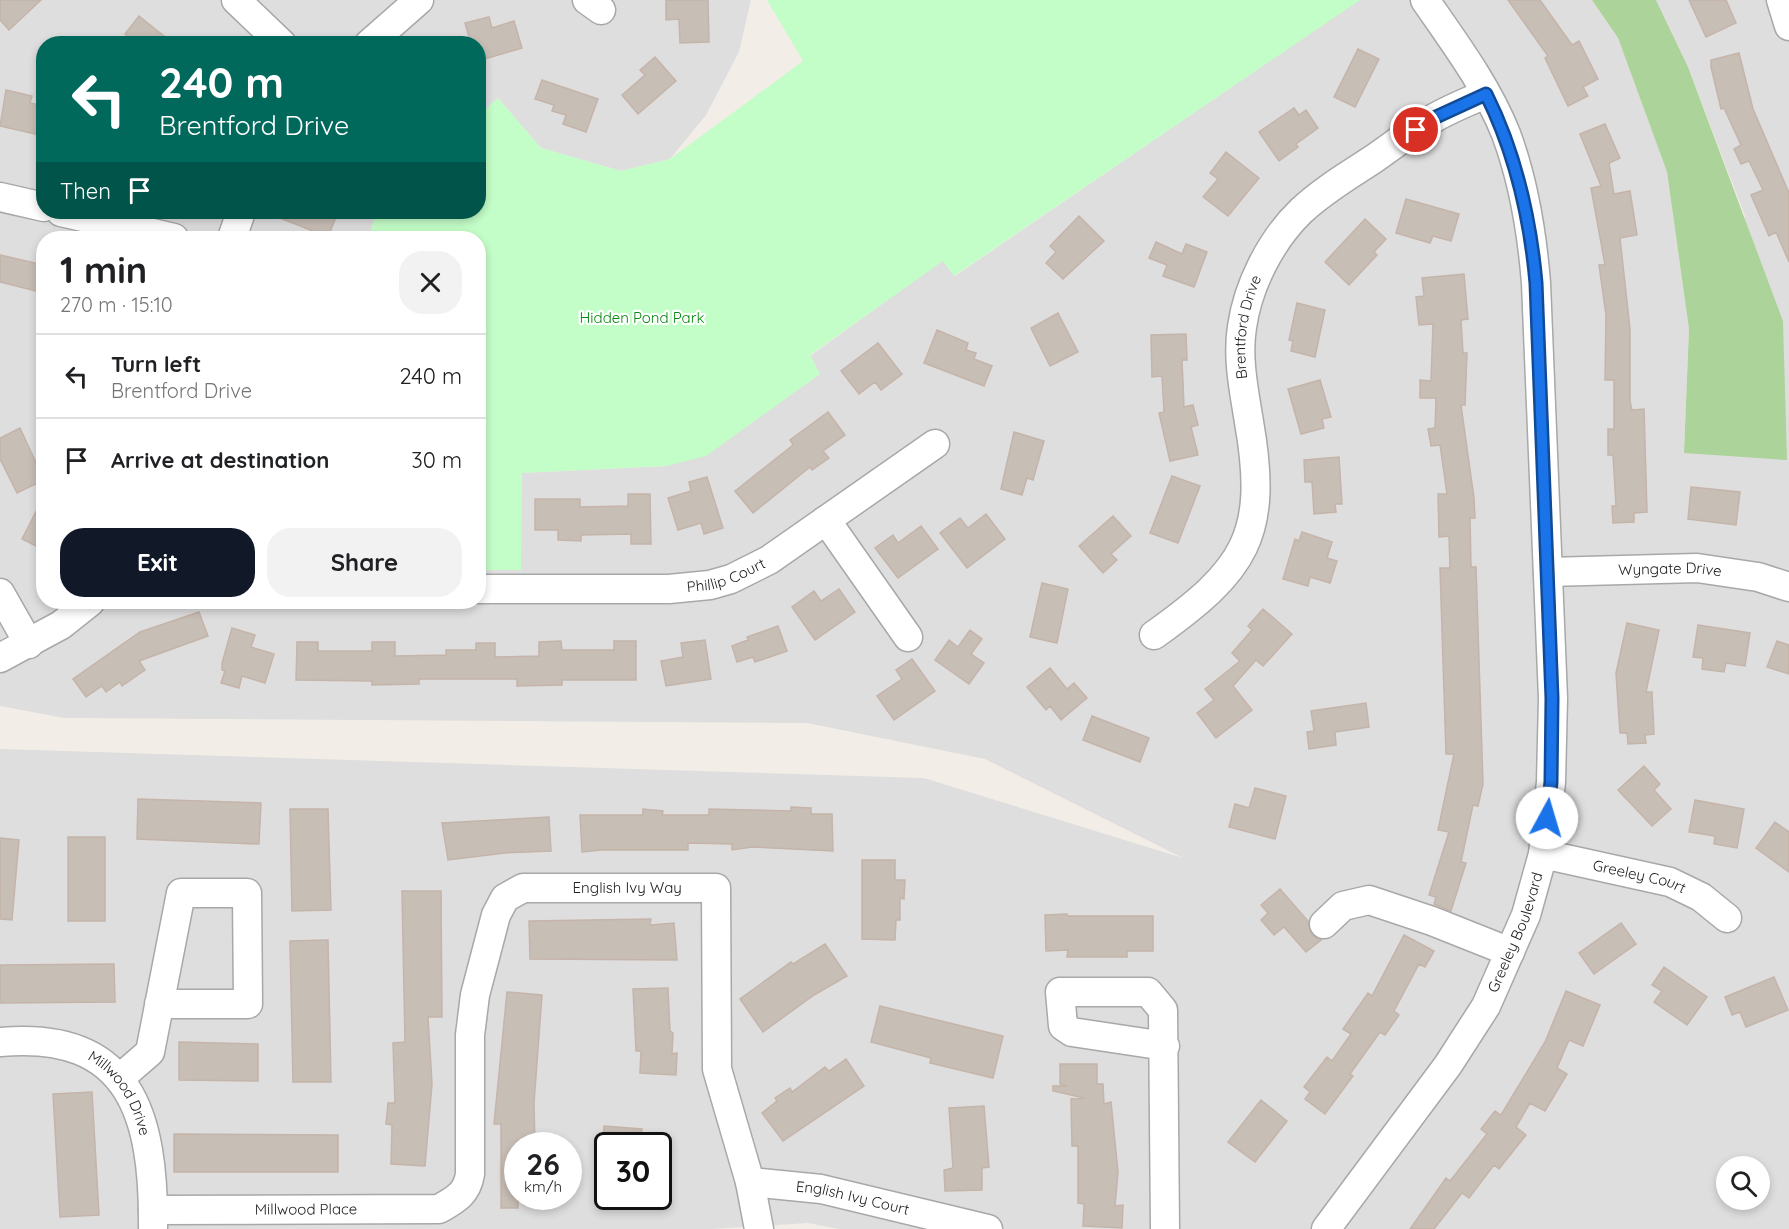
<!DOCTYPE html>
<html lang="en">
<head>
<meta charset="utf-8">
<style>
	body { margin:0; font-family:Quicksand,sans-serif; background:#f2f2f2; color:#202124; height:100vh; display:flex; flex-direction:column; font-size:22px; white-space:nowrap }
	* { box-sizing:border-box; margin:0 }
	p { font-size:20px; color:#757577 }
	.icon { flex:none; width:33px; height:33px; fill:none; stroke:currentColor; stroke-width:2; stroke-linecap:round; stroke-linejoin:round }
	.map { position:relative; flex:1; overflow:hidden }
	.drawer { position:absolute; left:36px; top:231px; width:450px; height:378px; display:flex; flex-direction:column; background:#fff; border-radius:24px; box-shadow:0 3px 9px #0003 }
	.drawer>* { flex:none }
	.hud { position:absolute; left:36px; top:36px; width:450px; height:183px; border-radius:24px; box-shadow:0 3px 9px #0003; background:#00695c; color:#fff; overflow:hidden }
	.controls { position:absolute; left:1716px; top:1156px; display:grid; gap:12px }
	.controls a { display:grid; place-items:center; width:54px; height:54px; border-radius:50%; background:#fff; box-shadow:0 3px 9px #0003; font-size:30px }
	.speed { position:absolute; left:504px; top:1132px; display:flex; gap:12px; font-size:30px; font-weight:700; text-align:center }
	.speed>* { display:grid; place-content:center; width:78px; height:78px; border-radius:50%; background:#fff; box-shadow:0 3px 9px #0003; line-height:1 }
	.speed small { font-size:15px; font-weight:400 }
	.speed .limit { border:3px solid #111; border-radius:9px; background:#fff; color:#111 }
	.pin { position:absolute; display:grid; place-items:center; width:51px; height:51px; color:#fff; margin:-26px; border:3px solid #fff; border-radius:50%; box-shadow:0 2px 6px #0007 }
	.me { position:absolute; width:66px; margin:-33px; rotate:6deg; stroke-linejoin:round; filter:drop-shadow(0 0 4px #0008) }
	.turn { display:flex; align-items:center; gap:21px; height:126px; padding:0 24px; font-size:27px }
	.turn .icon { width:78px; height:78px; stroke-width:2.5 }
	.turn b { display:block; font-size:42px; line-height:51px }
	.then { display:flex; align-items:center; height:57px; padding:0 24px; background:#0003; gap:12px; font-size:22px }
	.round { display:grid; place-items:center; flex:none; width:63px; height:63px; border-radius:24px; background:#f2f2f2 }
	.overview { display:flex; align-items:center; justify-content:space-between; height:102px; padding:0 24px }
	h1 { font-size:36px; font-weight:700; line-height:45px }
	.button { display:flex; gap:12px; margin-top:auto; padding:12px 24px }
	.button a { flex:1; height:69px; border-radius:24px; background:#111827; color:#fff; font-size:24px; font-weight:700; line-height:69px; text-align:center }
	.button a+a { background:#f2f2f2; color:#202124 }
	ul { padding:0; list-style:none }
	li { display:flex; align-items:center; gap:18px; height:84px; padding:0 24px; border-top:2px solid #e0e0e0 }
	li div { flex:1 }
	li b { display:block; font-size:22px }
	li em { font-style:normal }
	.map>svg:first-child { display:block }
</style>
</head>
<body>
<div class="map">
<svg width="1789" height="1229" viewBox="0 0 1789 1229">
	<rect width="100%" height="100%" fill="#f2eee7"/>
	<!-- residential -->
	<path fill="#dfdede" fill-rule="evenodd" d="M0 0H751L739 52 706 115 670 159 621 171 541 148 498 98 479 115 478 44H44V212H376L369 238H44V602H478L479 570 521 569V473L666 466 820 374 810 356 943 260 955 276 1359 0H1592L1618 38 1667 172 1689 329 1684 453 1745 216 1688 67 1656 0H1789V1229H839L808 1223 712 1229H0V749L924 778 1183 858 985 759 807 723 64 718 0 706ZM518 1146H568V1197H518ZM608 1146H658V1197H608ZM1726 1167H1760V1200H1726Z"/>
	<!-- forest -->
	<path fill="#acd39a" d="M1592 0H1656L1688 67 1783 321 1787 460 1684 453 1689 329 1667 172 1618 38Z"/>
	<!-- park -->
	<path fill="#c3fdc7" d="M767 0H1360L954 276 943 261 810 355 820 374 706 456 666 466 522 473 521 570H479L478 238H369L376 212H478L479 115 498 98 541 148 621 171 670 159 803 61Z"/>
	<!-- building -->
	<path fill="#c7beb6" stroke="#c5b4a9" stroke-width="1.5" d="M0 0H41L9 30 0 20Z
		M666 0H708L709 42 680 43 679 19 666 20Z
		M1508 0H1540L1572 45 1579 41 1598 79 1583 87 1588 96 1568 106 1545 58 1548 56Z
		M1689 0H1726L1736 23 1706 37Z
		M139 16 174 44H136L125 34Z
		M489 17 492 28 514 21 522 48 478 61V44H471L465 23Z
		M1358 49 1379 59 1355 107 1334 97Z
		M1739 53 1753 109 1789 193V262L1776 232 1769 236 1751 195 1763 190 1749 161 1741 164 1734 149 1741 145 1724 108 1721 109 1711 67V60Z
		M655 57 676 81 638 114 622 95 645 75 640 70Z
		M542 80 598 99 586 132 563 124 566 115 552 111 554 105 535 99Z
		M6 90 32 96 30 103 44 106V136L0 126Z
		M1294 108 1299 115 1306 110 1318 128 1296 144 1298 147 1279 161 1259 132Z
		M1605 124 1620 158 1609 163 1614 194 1630 191 1637 235 1620 238 1630 329V401L1632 410 1644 409 1647 512 1634 513V522L1613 523 1612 506H1616L1613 455H1608V429H1614V380H1605L1606 315 1599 265H1605L1591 188 1601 186 1580 134Z
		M1226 152 1259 178 1228 216 1203 197 1218 179 1210 173Z
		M1406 199 1459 214 1451 241 1433 236 1430 243 1396 233Z
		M265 212H338L328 237Z
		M1079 216 1104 241 1063 279 1046 263 1056 252 1050 246Z
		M1365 219 1386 239 1374 252 1377 255 1349 285 1325 262Z
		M1156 242 1182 254 1186 244 1207 252 1194 287 1163 276 1167 265 1149 258Z
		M0 255 44 265V293L0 282Z
		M1464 274 1468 319 1461 320 1463 353H1467L1465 405H1461L1474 498 1475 518H1470L1471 567H1476L1483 784 1478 806 1473 805 1461 862 1466 863 1451 911 1434 904 1436 897 1429 895 1449 832 1438 830 1454 754H1446L1440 568H1450L1449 536 1439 537 1438 494H1447L1440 445 1431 446 1428 429 1435 428 1436 398H1420V380L1431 381 1433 324 1419 325 1416 297 1424 296 1422 278Z
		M1297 303 1325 310 1315 357 1291 351 1293 341 1289 340Z
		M1058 313 1078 352 1050 366 1031 328Z
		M937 330 968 343 966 350 976 353 974 359 992 366 984 386 924 363Z
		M1186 334 1187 360H1182L1184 407 1193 405 1198 425 1191 427 1198 455 1170 461 1159 413 1164 412 1162 376 1152 377 1151 335Z
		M878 343 902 374 881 390 875 382 859 394 841 371Z
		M1320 380 1331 417 1322 419 1324 428 1301 434 1288 389Z
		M828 412 845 435 823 451 829 458 812 470 810 467 753 513 735 491 793 445 790 440Z
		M20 428 44 480 17 493 0 459V438Z
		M1014 432 1044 441 1033 480 1027 478 1022 495 1001 489Z
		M1339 457 1342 504H1335L1336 512 1314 514 1312 482H1305L1304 460Z
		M1172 476 1200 486 1178 543 1150 533Z
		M707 477 723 528 704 534 701 523 678 530 668 498 691 491 689 482Z
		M1691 487 1740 492 1736 525 1688 519Z
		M628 494H650L651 544H631V534L581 535V541L558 540V530H535V499H580V507L628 506Z
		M44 496V550L22 539Z
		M986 514 1005 539 967 568 940 533 960 518 968 528Z
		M1113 516 1131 536 1111 554 1117 560 1103 573 1079 546Z
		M921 526 938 549 898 578 875 548 893 535 898 543Z
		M1302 532 1332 542 1327 558 1337 561 1330 583 1310 577 1308 586 1283 579 1295 539 1299 541Z
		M1042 583 1068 589 1057 643 1030 637Z
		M839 589 855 612 815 640 792 607 814 591 821 601Z
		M1263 609 1292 634 1263 666 1256 660 1233 686 1252 710 1216 738 1197 713 1214 700 1205 689 1240 661 1232 653 1252 630 1248 626Z
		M199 612 208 636 139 661 145 670 122 686 120 682 106 692 102 686 86 697 73 679 140 632Z
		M1627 623 1659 630 1646 692H1652L1654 734 1645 735 1646 743 1628 744 1627 733H1620L1616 673Z
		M1698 625 1750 633 1745 666 1726 663 1724 672 1702 669 1703 658 1693 657Z
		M778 626 787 651 755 662 753 657 737 662 732 646 748 640 747 637Z
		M232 628 255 635 251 647 274 654 265 683 242 676 239 688 221 683 225 671 222 670V663Z
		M970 630 982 639 971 654 984 663 969 684 935 660 949 640 958 647Z
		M705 640 711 679 666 686 661 661 683 657 681 643Z
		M561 641 562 650H614V641H636V680H562V685L517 686V679H419V684L372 685V681L296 680 297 642H318V651H372V642H395V656L446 655V650H476V643H495V657L539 656V642Z
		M1777 641 1789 645V674L1767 667Z
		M912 659 935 691 894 720 877 696 902 679 896 670Z
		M1050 668 1067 689 1074 683 1087 698 1061 720 1050 706 1046 710 1027 687Z
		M1366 703 1369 727 1335 732 1336 745 1309 749 1307 732 1314 731 1311 711Z
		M1092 716 1149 738 1140 762 1083 740Z
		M1644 766 1660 784 1654 790 1671 809 1652 826 1618 790Z
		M1255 788 1286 796 1275 839 1229 827 1235 804 1249 808Z
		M138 799 261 803 259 844 137 839Z
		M1695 800 1744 809 1737 848 1714 844 1715 836 1689 832Z
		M791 807 811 808V814H832L833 851 752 847 732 850V844L688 843V850H602L582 852 580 815H643V809L663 811 662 815H709V809L791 811Z
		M290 809H328L331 910 292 911Z
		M549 817 551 851 505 853 448 860 442 823Z
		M1775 822 1789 832V872L1756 848Z
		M68 837H105V921H68Z
		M0 838 19 840 12 920 0 919Z
		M862 860H895V880H905L904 899 900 898V920H896L895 940 862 939Z
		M1280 889 1308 921 1312 935 1321 940 1306 952 1284 927 1274 935 1261 920 1268 913 1261 905Z
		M402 891H441L442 1017H428L432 1084 425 1166 391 1164 392 1125 386 1124 388 1103H395L393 1043 405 1042Z
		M1067 914V916H1153V951H1127V957H1067L1068 950 1046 951 1045 915Z
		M651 919 650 925 674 923 677 960 530 959 529 921Z
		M1621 923 1636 944 1594 974 1579 953Z
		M1404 935 1434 951 1425 967 1419 964 1394 1011 1399 1015 1385 1035 1380 1032 1350 1074 1353 1076 1325 1114 1305 1099 1310 1092 1304 1087 1327 1057 1332 1061 1351 1034 1343 1029 1368 993 1372 996Z
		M328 940 331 1082H293L290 941Z
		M825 944 847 976 814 995 763 1032 740 999 791 962 793 964Z
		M114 964 115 1002 0 1003V965Z
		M1664 967 1707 997 1687 1025 1654 1002 1662 991 1652 985Z
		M1774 977 1788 1010 1746 1027 1740 1012 1732 1015 1725 997Z
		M668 988 670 1031 673 1033 672 1054 677 1053 676 1075 640 1073 641 1051H636L633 989Z
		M1566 991 1600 1005 1583 1046 1569 1040 1557 1068 1567 1074 1545 1111 1530 1103 1516 1127 1526 1135 1499 1169 1494 1165 1469 1198 1462 1193 1434 1229H1410L1446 1178 1450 1181 1487 1134 1481 1129 1495 1111 1501 1115 1545 1042Z
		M507 992 542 995 534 1103 535 1146H518V1208H501V1124H494Z
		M880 1006 1003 1036 993 1078 930 1063 931 1058 871 1042Z
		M179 1042 258 1044V1081L179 1080Z
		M846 1059 864 1086 783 1141 762 1113 777 1101 775 1098 790 1088 792 1092 825 1067 829 1071Z
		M1060 1064H1097V1084H1103L1104 1104 1111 1102 1118 1172 1115 1206 1123 1205 1122 1228 1083 1226 1084 1204 1078 1203V1146H1072L1071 1099 1084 1098 1053 1091V1086H1067L1060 1084Z
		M92 1092 99 1215 60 1217 53 1094Z
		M1261 1100 1287 1121 1255 1162 1228 1142Z
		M984 1106 989 1167 982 1168V1190L945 1191 944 1170 953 1168 949 1108Z
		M604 1126 642 1129 641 1146H603Z
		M174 1134 338 1135V1172H174Z"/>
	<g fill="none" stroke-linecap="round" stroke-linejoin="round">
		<!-- minor casing -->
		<g stroke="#a8a8a8" stroke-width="31">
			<g id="minor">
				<path d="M236 0 282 44"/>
				<path d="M587 0 601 10"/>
				<path d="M1781 0 1789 26"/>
				<path d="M369 44 419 0"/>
				<path d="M0 197 44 207"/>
				<path d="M61 212 174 238"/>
				<path d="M232 238 241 212"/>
				<path d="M826 520 908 637"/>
				<path id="s1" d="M1548 572 1697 568 1758 577 1789 587"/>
				<path id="s2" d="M478 589H669L710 585 731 579 769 560 935 444"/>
				<path d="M0 593 29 644"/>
				<path id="s3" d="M1154 635C1245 570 1269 536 1249 422 1244 391 1237 358 1242 327 1248 285 1271 240 1301 211 1323 190 1351 174 1375 158 1395 144 1415 128 1436 117 1452 108 1469 101 1486 94"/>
				<path d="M0 658 61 625 90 602"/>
				<path id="s4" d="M1543 854 1670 882 1701 897 1727 918"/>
				<path d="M1324 924 1343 906 1369 900 1432 921 1510 952"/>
				<path id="s5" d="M0 1042C131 1030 154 1116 153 1227"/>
				<path d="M1165 1046 1072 1032 1063 1026 1060 992H1148L1163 1010 1165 1229"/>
				<path d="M120 1078 150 1052 181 893H247L248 1004H159"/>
				<path id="s6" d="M750 1182 821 1189 988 1229"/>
				<path id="s7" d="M153 1210 439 1209C455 1200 467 1194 470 1174V1035L475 995 496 915 505 898 523 888H716L717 1069 750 1182 759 1229"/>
				<path id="s8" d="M1326 1229 1448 1065 1486 1006 1526 915 1543 854 1551 782 1553 698 1536 283C1532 233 1524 182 1506 134 1487 86 1454 42 1425 0"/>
			</g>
		</g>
		<!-- minor -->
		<use href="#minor" stroke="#fff" stroke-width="28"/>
	</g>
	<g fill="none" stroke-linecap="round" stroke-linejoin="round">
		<!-- route casing -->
		<g stroke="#114b97" stroke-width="15">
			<path id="route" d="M1416 130 1436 117 1486 94C1516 154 1530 216 1536 283L1552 698 1551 782 1547 818"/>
		</g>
		<!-- route -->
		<use href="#route" stroke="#1a73e8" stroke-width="10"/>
	</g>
	<g text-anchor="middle" stroke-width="4.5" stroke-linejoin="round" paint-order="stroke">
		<!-- park labels -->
		<g font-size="15" fill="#05890e" stroke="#fff">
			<text x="642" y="323">Hidden Pond Park</text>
		</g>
		<!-- street labels -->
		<g font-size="15" fill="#212121" stroke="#fff">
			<text dy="5" stroke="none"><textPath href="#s3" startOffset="350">Brentford Drive</textPath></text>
			<text dy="5" stroke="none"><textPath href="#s1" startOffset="122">Wyngate Drive</textPath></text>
			<text dy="5" stroke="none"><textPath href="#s2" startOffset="250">Phillip Court</textPath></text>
			<text dy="5" stroke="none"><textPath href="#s4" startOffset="99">Greeley Court</textPath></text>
			<text dy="5" stroke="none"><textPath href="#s7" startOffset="741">English Ivy Way</textPath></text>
			<text dy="5" stroke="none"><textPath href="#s8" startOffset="354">Greeley Boulevard</textPath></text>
			<text dy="5" stroke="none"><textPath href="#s5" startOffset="142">Millwood Drive</textPath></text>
			<text dy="5" stroke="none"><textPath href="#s6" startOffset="104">English Ivy Court</textPath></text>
			<text dy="5" stroke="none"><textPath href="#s7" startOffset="153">Millwood Place</textPath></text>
		</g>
	</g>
</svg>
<div class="controls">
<a><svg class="icon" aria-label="search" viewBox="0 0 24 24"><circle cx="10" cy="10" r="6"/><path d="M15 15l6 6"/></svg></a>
</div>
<div class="speed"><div>26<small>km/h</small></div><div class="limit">30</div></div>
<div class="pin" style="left:1416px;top:130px;background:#d93025"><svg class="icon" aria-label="arrive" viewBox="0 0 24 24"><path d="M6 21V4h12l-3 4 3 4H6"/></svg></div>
<svg class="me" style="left:1547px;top:818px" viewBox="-20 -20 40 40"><circle r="19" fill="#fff"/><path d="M0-13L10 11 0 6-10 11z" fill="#1a73e8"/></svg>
<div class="hud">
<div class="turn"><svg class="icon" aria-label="left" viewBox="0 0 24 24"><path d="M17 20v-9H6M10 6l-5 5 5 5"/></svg><div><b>240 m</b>Brentford Drive</div></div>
<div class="then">Then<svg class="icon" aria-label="arrive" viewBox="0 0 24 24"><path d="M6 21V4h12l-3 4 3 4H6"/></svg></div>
</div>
<section class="drawer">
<div class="overview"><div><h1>1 min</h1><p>270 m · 15:10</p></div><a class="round"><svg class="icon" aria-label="close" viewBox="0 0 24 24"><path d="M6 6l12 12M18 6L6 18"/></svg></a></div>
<ul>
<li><svg class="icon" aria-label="left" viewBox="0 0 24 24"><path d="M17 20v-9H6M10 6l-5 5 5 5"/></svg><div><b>Turn left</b><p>Brentford Drive</p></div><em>240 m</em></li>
<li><svg class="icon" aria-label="arrive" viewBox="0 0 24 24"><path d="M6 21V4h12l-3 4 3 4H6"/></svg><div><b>Arrive at destination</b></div><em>30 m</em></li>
</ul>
<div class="button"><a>Exit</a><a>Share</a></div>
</section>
</div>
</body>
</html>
